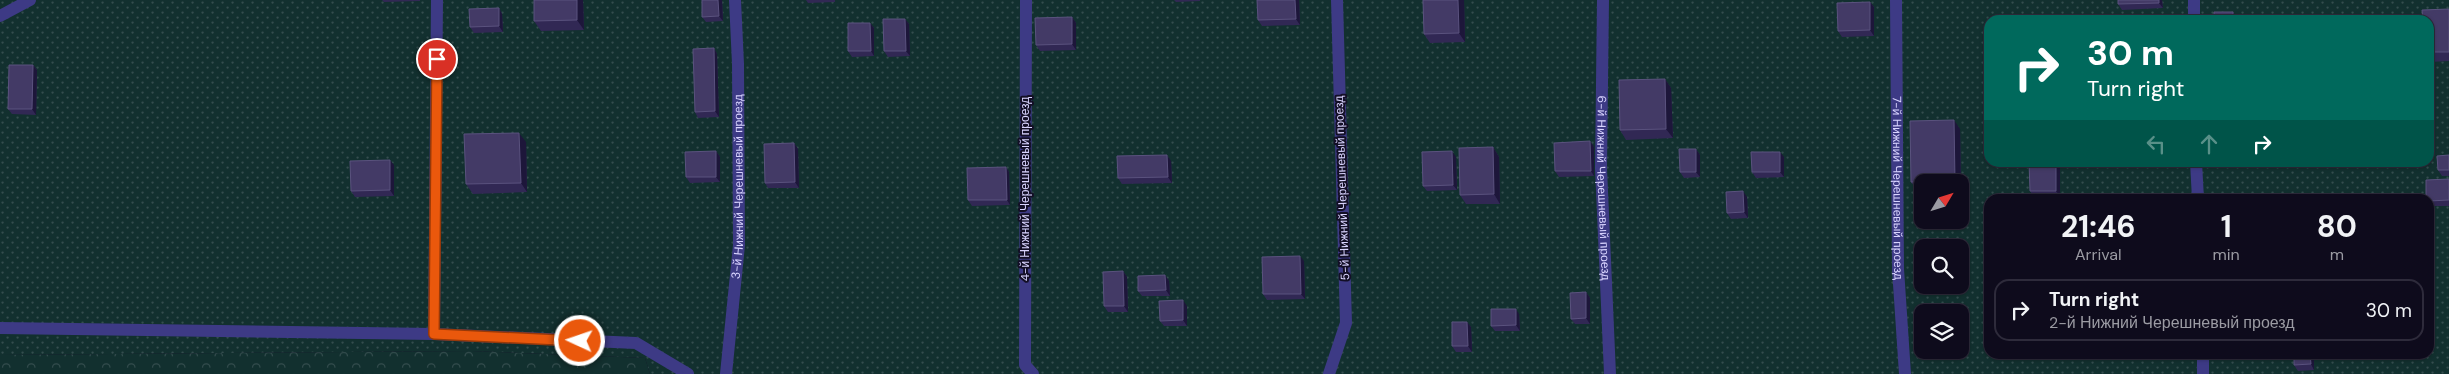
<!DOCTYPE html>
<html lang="en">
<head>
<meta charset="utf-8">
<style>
	body { margin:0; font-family:"DM Sans",sans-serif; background:#1c1929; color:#f1f3f6; height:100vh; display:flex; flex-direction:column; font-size:19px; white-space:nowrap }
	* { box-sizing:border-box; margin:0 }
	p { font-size:16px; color:#9b9ba3 }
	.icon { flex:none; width:28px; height:28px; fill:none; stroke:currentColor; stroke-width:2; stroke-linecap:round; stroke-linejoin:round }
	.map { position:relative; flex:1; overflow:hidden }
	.drawer { position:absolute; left:1984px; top:194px; width:450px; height:165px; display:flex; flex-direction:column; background:#0e0b1c; border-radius:15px; box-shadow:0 1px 4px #0004,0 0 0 1px #2e2b3b }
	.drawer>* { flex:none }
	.hud { position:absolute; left:1984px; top:15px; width:450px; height:152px; border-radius:15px; box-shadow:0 1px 4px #0004,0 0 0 1px #2e2b3b; background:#00695c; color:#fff; overflow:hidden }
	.needle { width:32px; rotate:52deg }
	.buttons { position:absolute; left:1914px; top:174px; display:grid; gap:10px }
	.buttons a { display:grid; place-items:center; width:55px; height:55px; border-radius:10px; background:#0e0b1c; box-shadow:0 1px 4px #0004,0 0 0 1px #2e2b3b; font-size:25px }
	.pin { position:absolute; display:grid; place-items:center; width:42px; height:42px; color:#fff; margin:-21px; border:2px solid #fff; border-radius:50%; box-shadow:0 1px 5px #0007 }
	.me { position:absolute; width:55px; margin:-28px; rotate:273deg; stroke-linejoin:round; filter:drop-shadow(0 0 4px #0008) }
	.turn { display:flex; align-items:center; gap:18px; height:105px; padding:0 20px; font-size:22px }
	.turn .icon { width:65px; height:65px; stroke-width:2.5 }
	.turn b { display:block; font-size:35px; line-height:42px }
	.lanes { display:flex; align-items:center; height:48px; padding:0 20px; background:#0003; justify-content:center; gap:25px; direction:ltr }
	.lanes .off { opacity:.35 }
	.eta { display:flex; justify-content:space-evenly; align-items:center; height:85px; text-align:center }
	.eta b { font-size:30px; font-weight:700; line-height:35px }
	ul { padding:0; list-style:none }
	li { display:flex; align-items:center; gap:15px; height:62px; margin:0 10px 8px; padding:0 10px; border:2px solid #2e2b3b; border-radius:15px }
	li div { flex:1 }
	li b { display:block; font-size:19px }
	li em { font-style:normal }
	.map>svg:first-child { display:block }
</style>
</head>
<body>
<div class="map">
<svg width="2449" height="374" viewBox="0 0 2449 374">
	<defs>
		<pattern id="grass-dots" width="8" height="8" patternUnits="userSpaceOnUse" patternTransform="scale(1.25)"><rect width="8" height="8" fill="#12302f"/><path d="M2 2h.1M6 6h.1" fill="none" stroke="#344d4e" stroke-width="1.8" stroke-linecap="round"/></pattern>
		<pattern id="forest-crowns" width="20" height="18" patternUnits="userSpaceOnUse" patternTransform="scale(1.25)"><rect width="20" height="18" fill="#12302f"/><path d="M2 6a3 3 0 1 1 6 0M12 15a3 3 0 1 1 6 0" fill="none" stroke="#344d4e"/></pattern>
	</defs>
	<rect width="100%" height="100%" fill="#130f26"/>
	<!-- grass -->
	<path fill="url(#grass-dots)" fill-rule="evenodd" d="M0 0H2449V374H650L645 358 471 351 0 355ZM1989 20H2429V162H1989ZM1922 182H1960V220H1922ZM1989 199H2429V354H1989ZM1922 248H1960V285H1922ZM1922 312H1960V350H1922Z"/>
	<!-- forest -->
	<path fill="url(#forest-crowns)" d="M471 351 645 358 650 374H0V355Z"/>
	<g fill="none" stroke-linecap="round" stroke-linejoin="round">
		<!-- service -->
		<g stroke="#3d3a85" stroke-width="12">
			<path d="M1026 0 1025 365 1033 374"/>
			<path id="s1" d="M1603 0 1601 168 1610 374"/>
			<path id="s2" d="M1896 0 1898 269 1905 374"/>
			<path d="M2194 0V20"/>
			<path d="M0 16 30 0"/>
			<path d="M2196 162 2198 199"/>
			<path d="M0 328 434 334 636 343 688 374"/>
			<path d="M434 334 437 0"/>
			<path d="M2203 354V374"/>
			<path id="s3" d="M726 374 739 245 738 64 735 0"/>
			<path d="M1329 374 1346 323 1337 0"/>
		</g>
	</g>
	<!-- wall -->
	<path fill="#312854" d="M382 0H420V1L384 2Z
		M534 0H583L584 30 541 31 534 21Z
		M702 0H722L723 21 706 22 702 17Z
		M806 0H835V2L808 3Z
		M1174 0H1200V1L1176 2Z
		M1257 0H1299L1300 25 1262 26 1258 20Z
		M1464 0 1465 42 1430 43 1424 34Z
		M2162 0 2163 8 2122 10 2118 4Z
		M1870 2 1874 7V36L1842 37 1838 31Z
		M499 8 502 14 503 32 474 33 470 27Z
		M2449 9V61L2430 62 2429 60V20Z
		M1072 17 1076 23V50L1040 51 1036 45Z
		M905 19 909 24 910 56 888 57 884 51Z
		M870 23 874 28V56L852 57 848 51Z
		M714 48 717 54 719 117 698 118 695 112Z
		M33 65 37 70 36 115 12 114 8 109Z
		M1665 79 1671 88 1673 138 1626 140 1620 130Z
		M1960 129 1961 190H1960V182H1922V191H1918L1911 182Z
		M1590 141 1594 147V176L1559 177 1555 171Z
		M526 142 527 192 473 194 466 184Z
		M794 143 798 149 799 188H768L765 183Z
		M1493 147 1499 157 1500 204H1466L1460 195Z
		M1696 149 1700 155V177L1684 178 1680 172Z
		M716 151 720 157V182L690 183 686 177Z
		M2449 155V176H2442L2438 170Z
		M1456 157 1457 190 1427 191 1423 186Z
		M1784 157V177L1756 178 1752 172Z
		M1171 161 1172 183 1122 184 1118 178Z
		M2060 162V196L2034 197 2030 191Z
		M2213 162H2267L2214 164Z
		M394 165V196L355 197 351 191Z
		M1006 167 1009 172 1010 205 972 206 968 200Z
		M2449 179V206H2430L2429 204V201Z
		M1747 197 1748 218 1731 219 1727 213Z
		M1304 261 1305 299 1267 300 1263 294Z
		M1123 271 1127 277 1128 312H1108L1104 306Z
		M1165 275 1169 281 1170 296H1142L1138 291Z
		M1586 292 1590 298V324H1575L1571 319Z
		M1187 306V326H1164L1160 321Z
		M1519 314 1520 331H1495L1491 326Z
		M1467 322 1471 327 1472 352H1456L1452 346Z
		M2314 354V370L2298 371 2294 365Z"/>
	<!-- shaded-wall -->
	<path fill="#1d163a" d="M577 0H583L584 30 577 20Z
		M718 0H722L723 21 719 16Z
		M1295 0H1299L1300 25 1296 19Z
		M1458 0H1464L1465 42 1459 33Z
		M2159 0H2162L2163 8 2159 3Z
		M1870 2 1874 7V36L1870 30Z
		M499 8 502 14 503 32 499 26Z
		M2233 12 2237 18V20H2233Z
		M1072 17 1076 23V50L1072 44Z
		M905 19 909 24 910 56 906 51Z
		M870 23 874 28V56L871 51Z
		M714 48 717 54 719 117 715 111Z
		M33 65 37 70 36 115 32 109Z
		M1665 79 1671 88 1673 138 1666 129Z
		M1954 120 1960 129 1961 190 1960 188V182H1956L1955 181Z
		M519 133 526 142 527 192 521 183Z
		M1590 141 1594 147V176L1591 171Z
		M794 143 798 149 799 188 795 182Z
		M1493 147 1499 157 1500 204 1494 194Z
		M1696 149 1700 155V177L1696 172Z
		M716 151 720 157V182L716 177Z
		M1452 151 1456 157 1457 190 1453 185Z
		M1780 152 1784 157V177L1780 172Z
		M1167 155 1171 161 1172 183 1168 177Z
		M390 160 394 165V196L390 190Z
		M2056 162H2060V196L2056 191Z
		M1006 167 1009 172 1010 205 1007 200Z
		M1743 191 1747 197 1748 218 1744 212Z
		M1300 256 1304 261 1305 299 1301 294Z
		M1123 271 1127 277 1128 312 1124 306Z
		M1165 275 1169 281 1170 296 1166 290Z
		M1586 292 1590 298V324L1586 318Z
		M1183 300 1187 306V326L1183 320Z
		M1516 309 1519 314 1520 331 1516 325Z
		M1467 322 1471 327 1472 352 1468 346Z
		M2310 354H2314V370L2311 364Z"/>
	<!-- building -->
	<path fill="#433a66" stroke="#5a527e" d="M534 0H577V20L534 21Z
		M702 0H718L719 16 702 17Z
		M1257 0H1295L1296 19 1258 20Z
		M1423 0H1458L1459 33 1424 34Z
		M2118 0H2159V3L2118 4Z
		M1870 2V30L1838 31 1837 3Z
		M499 8V26L470 27 469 9Z
		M2449 9V52H2429V20H2423L2422 10Z
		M2214 12H2233V20H2214Z
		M1072 17V44L1036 45 1035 18Z
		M883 19H905L906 51H884Z
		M848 23H870L871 51H848Z
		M714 48 715 111 695 112 693 49Z
		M9 65H33L32 109H8Z
		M1665 79 1666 129 1620 130 1619 80Z
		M1954 120 1955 181 1911 182 1910 121Z
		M519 133 521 183 466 184 464 134Z
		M1590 141 1591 171H1555L1554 143Z
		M794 143 795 182 765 183 764 144Z
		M1493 147 1494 194 1460 195 1459 148Z
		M1679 149H1696V172H1680Z
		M716 151V177H686L685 152Z
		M1452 151 1453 185 1423 186 1422 152Z
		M1751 152H1780V172H1752Z
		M1167 155 1168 177 1118 178 1117 156Z
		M2449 155V170H2438L2437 156Z
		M390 160V190L351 191 350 161Z
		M2029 162H2056V191H2030Z
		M1006 167 1007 200H968L967 168Z
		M2449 179V200L2429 201V199H2426V180Z
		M1743 191 1744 212 1727 213 1726 192Z
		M1300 256 1301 294H1263L1262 257Z
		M1123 271 1124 306H1104L1103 272Z
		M1165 275 1166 290 1138 291V276Z
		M1586 292V318L1571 319 1570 293Z
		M1183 300V320L1160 321 1159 301Z
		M1491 309H1516V325L1491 326Z
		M1452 322H1467L1468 346H1452Z
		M2294 354H2310L2311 364 2294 365Z"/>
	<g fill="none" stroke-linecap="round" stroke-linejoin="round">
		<!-- route casing -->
		<g stroke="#983908" stroke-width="12">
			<path id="route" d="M437 59 434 334 580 341"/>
		</g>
		<!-- route -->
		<use href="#route" stroke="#ea580c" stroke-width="9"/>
	</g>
	<g text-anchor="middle" stroke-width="4" stroke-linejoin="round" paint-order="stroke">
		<!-- street labels -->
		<g font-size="12" fill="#d9d4ff" stroke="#130f26">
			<text dy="4" stroke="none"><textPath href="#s3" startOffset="188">3-й Нижний Черешневый проезд</textPath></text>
			<text dy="4" stroke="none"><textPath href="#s1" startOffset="188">6-й Нижний Черешневый проезд</textPath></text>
			<text dy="4" stroke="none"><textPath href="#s2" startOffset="188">7-й Нижний Черешневый проезд</textPath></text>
			<text transform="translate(1342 188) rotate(-92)" y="4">5-й Нижний Черешневый проезд</text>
			<text transform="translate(1025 189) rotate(-90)" y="4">4-й Нижний Черешневый проезд</text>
		</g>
	</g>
</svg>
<div class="buttons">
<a><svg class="needle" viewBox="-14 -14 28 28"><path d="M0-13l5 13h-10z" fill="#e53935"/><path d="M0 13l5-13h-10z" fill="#9b9ba3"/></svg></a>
<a><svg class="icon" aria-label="search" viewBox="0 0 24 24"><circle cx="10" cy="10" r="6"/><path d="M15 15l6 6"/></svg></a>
<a><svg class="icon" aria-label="layers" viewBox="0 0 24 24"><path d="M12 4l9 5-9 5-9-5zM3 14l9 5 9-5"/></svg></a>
</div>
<div class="pin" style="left:437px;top:59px;background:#d93025"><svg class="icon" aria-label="arrive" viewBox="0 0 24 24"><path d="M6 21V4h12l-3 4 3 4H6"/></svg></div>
<svg class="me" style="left:580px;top:341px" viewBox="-20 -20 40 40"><circle r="17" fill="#ea580c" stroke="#fff" stroke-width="3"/><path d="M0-11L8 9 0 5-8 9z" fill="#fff"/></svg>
<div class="hud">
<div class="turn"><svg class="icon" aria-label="right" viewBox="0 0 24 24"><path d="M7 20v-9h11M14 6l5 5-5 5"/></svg><div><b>30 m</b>Turn right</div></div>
<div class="lanes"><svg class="icon off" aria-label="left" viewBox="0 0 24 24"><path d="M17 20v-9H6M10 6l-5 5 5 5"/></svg><svg class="icon off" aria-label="ahead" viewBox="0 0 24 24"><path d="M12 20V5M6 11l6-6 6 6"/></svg><svg class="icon" aria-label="right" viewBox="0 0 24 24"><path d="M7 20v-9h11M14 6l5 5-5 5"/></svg></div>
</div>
<section class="drawer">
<div class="eta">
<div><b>21:46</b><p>Arrival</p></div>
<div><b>1</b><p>min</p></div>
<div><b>80</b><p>m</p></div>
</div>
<ul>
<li><svg class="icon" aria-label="right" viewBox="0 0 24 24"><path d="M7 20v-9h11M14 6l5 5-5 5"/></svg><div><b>Turn right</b><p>2-й Нижний Черешневый проезд</p></div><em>30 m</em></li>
</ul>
</section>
</div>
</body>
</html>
